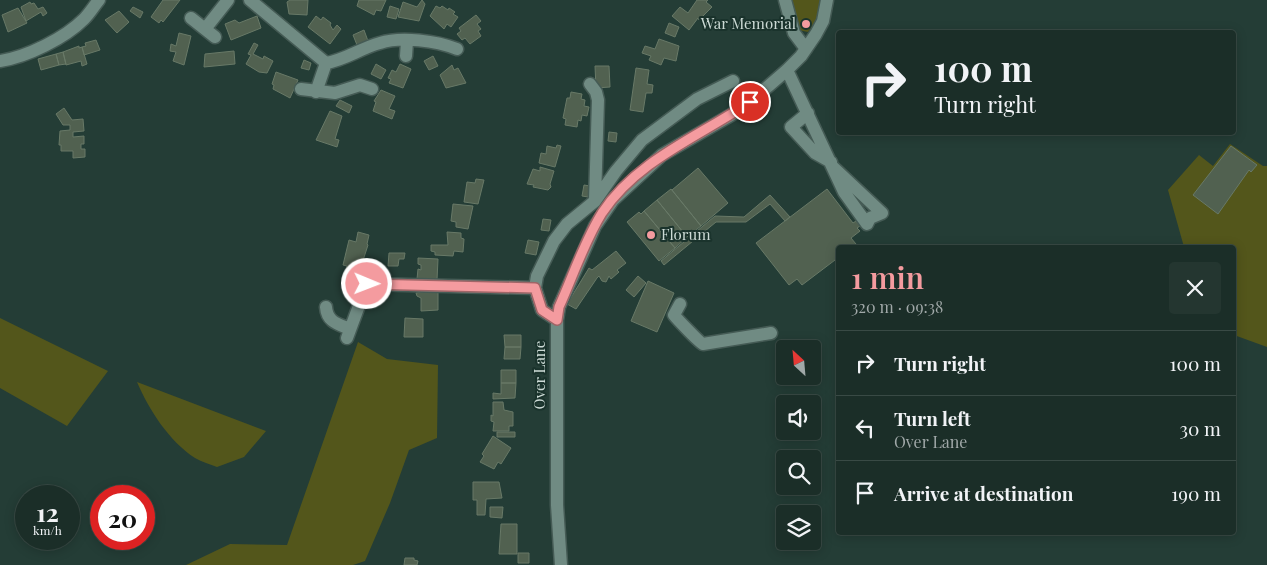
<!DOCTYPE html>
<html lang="en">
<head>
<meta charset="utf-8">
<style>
	body { margin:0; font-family:"Playfair Display",serif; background:#243630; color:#f1f3f6; height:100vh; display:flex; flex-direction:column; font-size:19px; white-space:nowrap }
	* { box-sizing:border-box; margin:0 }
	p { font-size:16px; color:#a0a8a8 }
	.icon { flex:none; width:28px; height:28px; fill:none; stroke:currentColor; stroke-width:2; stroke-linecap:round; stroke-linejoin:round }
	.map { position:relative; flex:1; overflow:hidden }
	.sheet { position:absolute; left:836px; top:245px; width:400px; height:290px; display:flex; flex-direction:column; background:#1b2e28; border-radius:5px; box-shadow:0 2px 12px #0003,0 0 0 1px #394a45 }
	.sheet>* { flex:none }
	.top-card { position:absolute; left:836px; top:30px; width:400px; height:105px; border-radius:5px; box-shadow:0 2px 12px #0003,0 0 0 1px #394a45; background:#1b2e28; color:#f1f3f6; overflow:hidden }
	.needle { width:32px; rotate:334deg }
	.tools { position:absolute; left:776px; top:340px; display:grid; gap:10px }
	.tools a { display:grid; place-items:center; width:45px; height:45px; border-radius:5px; background:#1b2e28; box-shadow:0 2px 12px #0003,0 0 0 1px #394a45; font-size:25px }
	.speed { position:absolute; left:15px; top:485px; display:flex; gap:10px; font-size:25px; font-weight:700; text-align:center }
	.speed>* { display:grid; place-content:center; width:65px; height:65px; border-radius:50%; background:#1b2e28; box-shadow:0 2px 12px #0003,0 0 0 1px #394a45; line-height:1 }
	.speed small { font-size:12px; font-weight:400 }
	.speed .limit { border:8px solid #d22; background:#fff; color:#111 }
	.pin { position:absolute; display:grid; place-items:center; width:42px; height:42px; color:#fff; margin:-21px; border:2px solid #fff; border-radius:50%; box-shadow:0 1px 5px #0007 }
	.me { position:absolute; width:55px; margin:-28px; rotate:91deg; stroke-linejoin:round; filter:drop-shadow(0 0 4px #0008) }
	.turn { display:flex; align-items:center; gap:18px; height:105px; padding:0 15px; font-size:22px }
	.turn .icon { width:65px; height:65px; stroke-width:2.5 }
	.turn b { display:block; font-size:35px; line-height:42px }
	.round { display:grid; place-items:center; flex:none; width:52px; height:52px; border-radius:5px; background:#243630 }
	.summary { display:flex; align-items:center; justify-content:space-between; height:85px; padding:0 15px }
	h1 { font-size:30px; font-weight:600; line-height:38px; color:#f49b9f }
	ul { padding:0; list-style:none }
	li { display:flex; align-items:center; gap:15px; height:65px; padding:0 15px; border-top:1px solid #394a45 }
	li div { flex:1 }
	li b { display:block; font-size:19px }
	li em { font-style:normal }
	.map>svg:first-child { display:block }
</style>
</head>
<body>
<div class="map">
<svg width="1267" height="565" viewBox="0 0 1267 565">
	<rect width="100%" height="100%" fill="#243d36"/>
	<!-- green -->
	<path fill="#53561b" d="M787 0H822L818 17 808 32 798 30Z
		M1230 144 1263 166H1267V347L1234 335V248L1184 247 1168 190 1199 155 1213 166Z
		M0 318 108 371 67 426 0 388Z
		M358 342 387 359 438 365 437 438 409 450 390 503 365 561 353 565H186L230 544 287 545Z
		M137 382 266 431 244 457 217 467C210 464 202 462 195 458 169 441 149 410 137 382Z"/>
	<!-- building -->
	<path fill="#516150" stroke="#687967" d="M163 0H180L163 22 161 20 159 23 151 17Z
		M290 0H308L307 15 289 14 287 2Z
		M359 0H386L381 11 376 10 374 15 357 6Z
		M422 0 425 4 419 21 398 17 403 2 417 7Z
		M697 0H708L706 2 712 7 699 20 698 18 689 30 672 16 680 7 688 13Z
		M30 2 31 4 34 3 38 9 43 7 47 13 43 16 41 12 26 21 21 7Z
		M390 6 399 9 396 19 387 17Z
		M436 6 440 8 442 6 448 10 449 8 455 12 453 14 458 17 451 27 447 24 444 29 430 16Z
		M133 7 143 12 140 18 130 11Z
		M18 8 27 23 8 32 2 15Z
		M119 11 129 22 117 33 105 20Z
		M476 15 481 21 477 24 481 29 478 31 481 36 470 44 465 38 462 40 457 34 461 31 459 28Z
		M257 16 261 28 231 40 225 24 235 20 239 23Z
		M316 16 321 20 323 17 331 23 330 25 333 30 337 25 341 29 330 44 308 27Z
		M669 23 679 27 675 37 665 33Z
		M364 30 368 41 357 45 353 35Z
		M179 33 191 36 184 65 173 61 176 52 170 51 171 44 176 46Z
		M659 39 679 46 676 61 664 58 661 65 649 60 651 56 642 53 645 46 655 49Z
		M96 40 100 50 84 55 82 47 86 46 85 43Z
		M254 43 258 45 253 54 263 59 264 56 273 61 267 73 259 72 246 64 251 55 248 54Z
		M79 46V48L82 47 87 64 82 66 81 61 66 65 63 52Z
		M234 51 235 64 204 67 205 54Z
		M63 52 66 64 59 65 56 54Z
		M56 54 59 65 41 70 38 59Z
		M433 56 438 66 429 70 424 61Z
		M304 60 311 63 309 70 301 68Z
		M376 64 386 70 381 79 371 74Z
		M400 64 411 69 403 88 389 83 391 79 388 78 392 70 396 72Z
		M452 65 454 70 458 68 466 83 446 88 440 75Z
		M595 66H609L610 87 596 88Z
		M636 68 649 70 647 84 653 85 652 93H646L643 112 630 110Z
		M276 72 298 80 290 98 273 89 274 85 272 84Z
		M381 90 395 96 389 109 395 111 392 119 373 111 376 102 374 101Z
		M571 92 582 94 581 99 585 100 584 106 589 107 587 116 582 115 581 121 578 120 577 127 565 125 566 119 563 118 567 98H570Z
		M340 100 352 106 349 113 336 106Z
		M64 108 72 120 83 119 84 131 73 132V137L84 136V144H81V149H85V157L73 158V151H61V145H59L60 131 70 130V125H63L56 114Z
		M330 111 342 116 335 139 339 140 337 147 316 140Z
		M609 132 617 133 616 142 608 141Z
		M557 145 561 146 555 167 539 163 541 153 546 154 547 146 556 148Z
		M1231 146 1257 165 1251 172 1249 170 1218 214 1193 195Z
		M540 167 554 171 550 184 551 187 548 190 533 187 534 185 527 184 533 169 540 171Z
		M698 168 728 203 701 226 672 190Z
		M476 179 484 180 478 204 464 202 467 182 475 183Z
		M584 185 590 186 588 197 582 196Z
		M671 189 701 226 687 237 657 200Z
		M827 189 853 223 856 221 860 226 857 228 860 231 851 238 856 244 852 248H839V257L802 285 797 279 789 285 756 243Z
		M770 195 790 217 785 221 770 204 746 222H716L664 265 661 261 715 216 744 217Z
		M657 200 687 237 675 248 644 211Z
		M453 204 473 206 468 229 456 227V222L451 221Z
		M644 211 675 248 659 261 627 222 639 212 641 214Z
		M543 219 551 220 549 231 541 230Z
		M358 232 369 235 367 244 368 245 357 279 345 276 347 266 343 265 349 240 356 242Z
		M447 232 461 233V238L464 239 463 252 454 251 453 256 435 255V252L431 251V245H448Z
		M528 240 539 242 536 255 525 253Z
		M616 251 626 263 617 270 619 272 611 279 609 276 606 282 602 281 599 276 597 278 576 309 567 304 589 268 592 270Z
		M389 253H405L404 259H399L398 266H388Z
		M418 258 438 259 437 280 417 279 418 269 421 270V265L418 264Z
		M638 276 646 283 634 297 626 290Z
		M648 281 674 293 657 332 631 321Z
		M438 289V310L421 311V298L417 296 416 293Z
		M405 318 423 319V337H404Z
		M504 335H521V347H505Z
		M505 347H521L520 359H504Z
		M501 370H516V383H501Z
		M501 383H516L515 398 493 399V393L501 394Z
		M493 402H503L504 410 513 412V426H509V431H493L494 422 491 421V415L493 416Z
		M497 432H515V437H497Z
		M493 436 511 448 501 464 498 462 494 469 480 462 484 456 482 454Z
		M473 482H499L502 498 486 499 485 515H477V500H473Z
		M490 507H503L502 518 490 517Z
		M501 524H517V554H499Z
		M518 553H529V563H518Z
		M405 558H414V560L418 561 417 565H404Z"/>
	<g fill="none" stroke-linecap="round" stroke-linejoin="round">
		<!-- minor casing -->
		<g stroke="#455b55" stroke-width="15">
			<path id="minor" d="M250 0 326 63
				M785 0 794 33 806 49
				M191 18 215 37
				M205 29 228 0
				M406 56 407 41
				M0 61C27 57 65 38 84 19 90 13 94 6 99 0
				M326 63C345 60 361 48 380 43 401 36 437 41 457 49
				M787 70 844 192 867 224 870 218 882 213 833 167
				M590 84 596 92 598 100 595 200
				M301 89 335 93 360 85 372 89
				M316 92 326 63
				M808 113 791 127 815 153 831 162
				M680 304 674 315C677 319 700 343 703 344L771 333
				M326 307C327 322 338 324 350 329
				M557 320 542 310 535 288 537 276 554 241 567 224 595 201 616 171 642 140 697 99 733 81
				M347 338 367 284 535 288
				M561 565 557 505V320L559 307 595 226 613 200 662 155 731 115 750 102 787 70 801 56 816 34 823 21 827 0"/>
		</g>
		<!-- minor -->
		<use href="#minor" stroke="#708b83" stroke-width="12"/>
	</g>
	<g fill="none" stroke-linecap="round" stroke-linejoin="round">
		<!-- route casing -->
		<g stroke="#9f6567" stroke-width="12">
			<path id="route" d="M367 284 535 288 542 310 557 320 559 307C573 276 584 242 602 213 637 160 700 136 750 102"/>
		</g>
		<!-- route -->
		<use href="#route" stroke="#f49b9f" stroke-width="9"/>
	</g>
	<!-- markers -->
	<g fill="#f49b9f" stroke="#1a332c" stroke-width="2">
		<circle cx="806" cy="24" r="5"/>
		<circle cx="651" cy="235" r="5"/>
	</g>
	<g text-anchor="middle" stroke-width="4" stroke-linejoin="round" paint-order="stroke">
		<!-- poi labels -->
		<g font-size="15" fill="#ccdad5" stroke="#1a332c" text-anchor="end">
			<text x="796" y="29">War Memorial</text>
			<text x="661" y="240" text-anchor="start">Florum</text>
		</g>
		<!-- street labels -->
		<g font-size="15" fill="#ccdad5" stroke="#1a332c">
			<text transform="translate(540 375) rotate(-90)" y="5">Over Lane</text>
		</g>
	</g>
</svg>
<div class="tools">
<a><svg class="needle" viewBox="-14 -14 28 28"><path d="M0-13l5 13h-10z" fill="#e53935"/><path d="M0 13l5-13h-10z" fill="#a0a8a8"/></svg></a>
<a><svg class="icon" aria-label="sound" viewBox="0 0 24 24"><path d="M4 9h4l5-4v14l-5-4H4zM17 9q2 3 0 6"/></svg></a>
<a><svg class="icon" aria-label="search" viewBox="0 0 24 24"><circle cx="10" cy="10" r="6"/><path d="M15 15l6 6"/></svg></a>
<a><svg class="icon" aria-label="layers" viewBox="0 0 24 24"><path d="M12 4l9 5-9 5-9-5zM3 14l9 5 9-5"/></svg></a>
</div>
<div class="speed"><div>12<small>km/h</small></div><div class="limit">20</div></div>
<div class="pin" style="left:750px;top:102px;background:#d93025"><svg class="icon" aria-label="arrive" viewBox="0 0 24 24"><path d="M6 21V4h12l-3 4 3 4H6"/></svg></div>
<svg class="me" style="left:367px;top:284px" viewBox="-20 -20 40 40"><circle r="17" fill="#f49b9f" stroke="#fff" stroke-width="3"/><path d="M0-11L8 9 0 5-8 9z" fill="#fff"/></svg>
<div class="top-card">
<div class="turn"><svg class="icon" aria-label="right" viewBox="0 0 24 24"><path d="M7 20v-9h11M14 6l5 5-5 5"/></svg><div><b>100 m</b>Turn right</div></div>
</div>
<section class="sheet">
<div class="summary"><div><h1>1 min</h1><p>320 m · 09:38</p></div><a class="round"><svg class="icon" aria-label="close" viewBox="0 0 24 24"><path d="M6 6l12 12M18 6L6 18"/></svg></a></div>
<ul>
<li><svg class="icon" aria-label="right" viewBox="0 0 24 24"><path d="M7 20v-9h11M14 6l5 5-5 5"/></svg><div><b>Turn right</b></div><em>100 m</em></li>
<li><svg class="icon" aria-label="left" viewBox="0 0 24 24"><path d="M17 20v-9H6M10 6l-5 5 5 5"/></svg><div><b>Turn left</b><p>Over Lane</p></div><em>30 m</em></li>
<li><svg class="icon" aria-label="arrive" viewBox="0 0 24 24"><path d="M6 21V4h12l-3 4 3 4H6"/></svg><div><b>Arrive at destination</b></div><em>190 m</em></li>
</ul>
</section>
</div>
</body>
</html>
